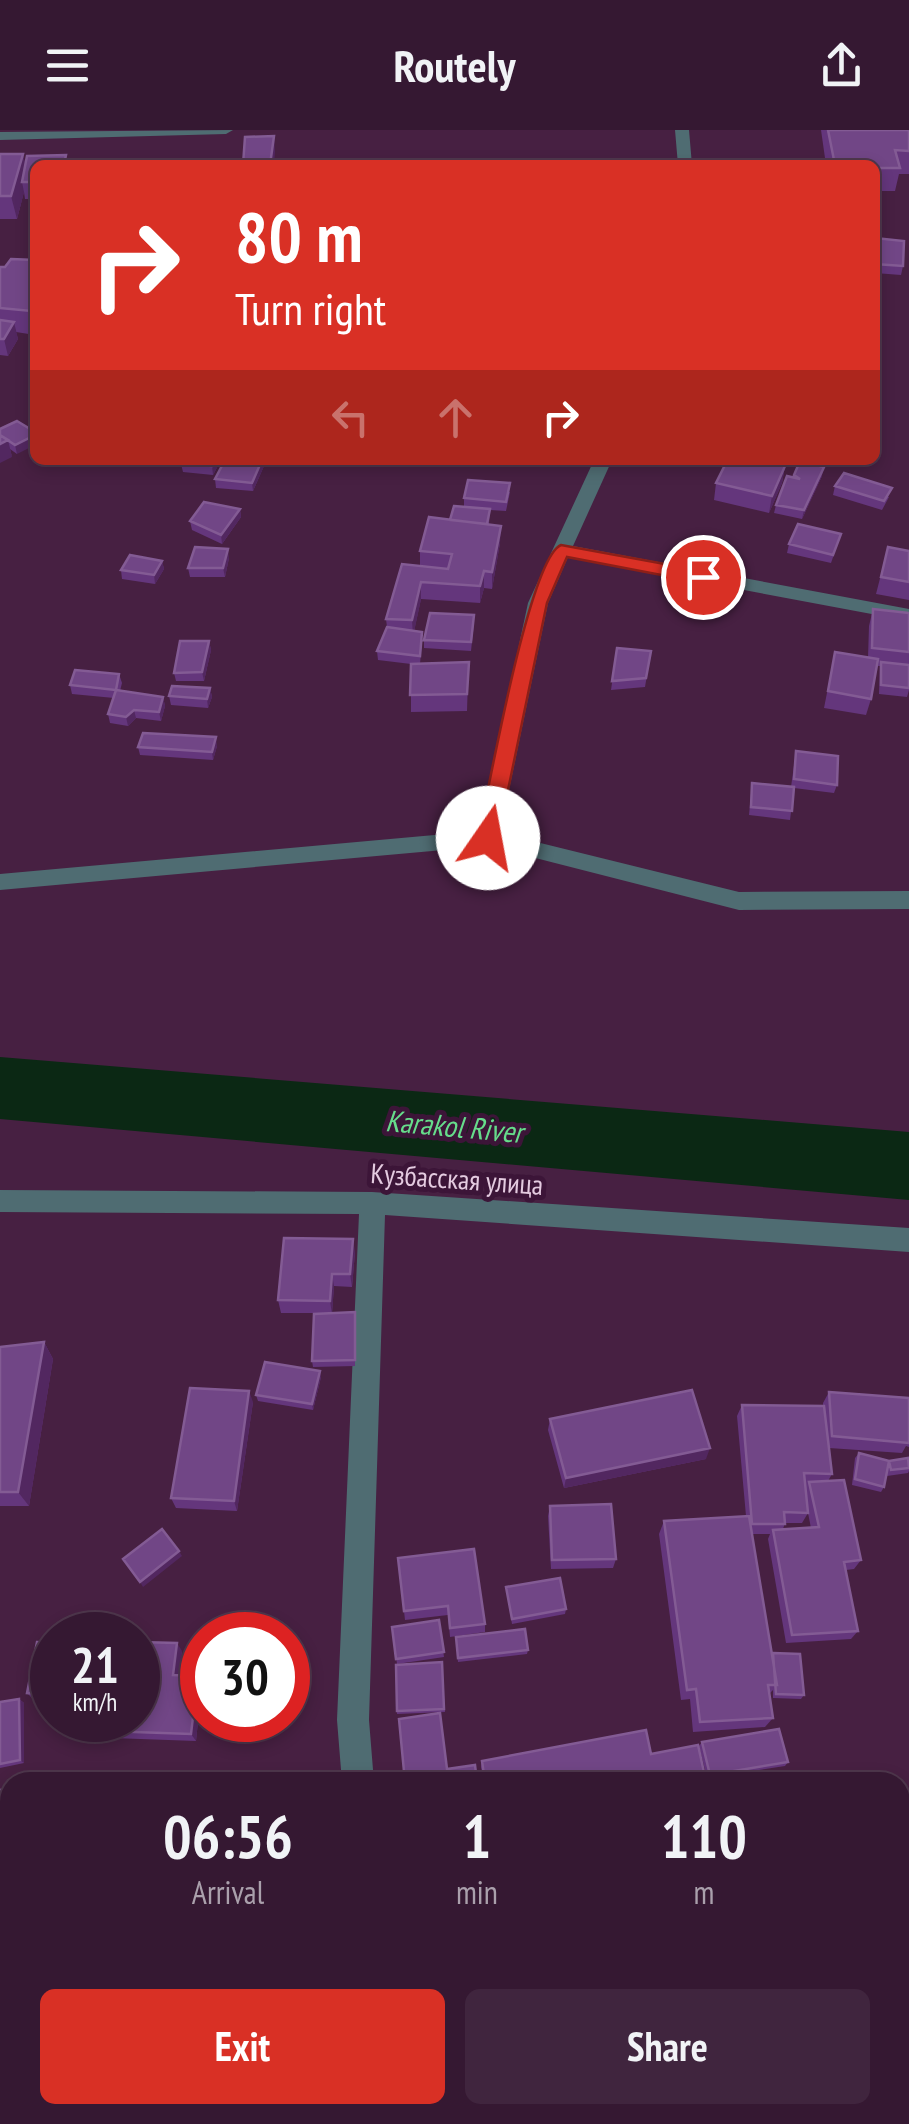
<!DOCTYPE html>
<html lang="en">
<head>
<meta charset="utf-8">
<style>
	body { margin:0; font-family:"PT Sans Narrow",sans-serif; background:#40253e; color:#f1f3f6; height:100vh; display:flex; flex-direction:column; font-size:38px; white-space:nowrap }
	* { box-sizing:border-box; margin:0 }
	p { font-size:32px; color:#aaa0ac }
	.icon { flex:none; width:55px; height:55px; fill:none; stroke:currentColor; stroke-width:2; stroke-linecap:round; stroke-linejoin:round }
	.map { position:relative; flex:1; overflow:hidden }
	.details { position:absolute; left:0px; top:1642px; width:910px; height:352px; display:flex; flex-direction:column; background:#351832; border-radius:30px 30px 0 0; box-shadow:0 5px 15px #0003,0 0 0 2px #4f374d }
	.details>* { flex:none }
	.top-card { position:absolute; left:30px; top:30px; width:850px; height:305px; border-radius:15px; box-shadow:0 5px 15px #0003,0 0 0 2px #4f374d; background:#d93025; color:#fff; overflow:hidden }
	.speed { position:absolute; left:30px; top:1482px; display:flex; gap:20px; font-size:50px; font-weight:700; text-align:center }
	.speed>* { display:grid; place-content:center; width:130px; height:130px; border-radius:50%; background:#351832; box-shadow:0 5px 15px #0003,0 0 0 2px #4f374d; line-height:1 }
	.speed small { font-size:25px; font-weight:400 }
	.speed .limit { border:15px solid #d22; background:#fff; color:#111 }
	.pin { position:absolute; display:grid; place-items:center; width:85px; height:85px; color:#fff; margin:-42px; border:5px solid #fff; border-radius:50%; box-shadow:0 2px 10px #0007 }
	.me { position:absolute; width:110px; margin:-55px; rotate:12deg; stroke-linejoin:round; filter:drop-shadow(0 0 8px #0008) }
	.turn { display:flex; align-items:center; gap:35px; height:210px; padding:0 40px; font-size:45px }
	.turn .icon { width:130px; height:130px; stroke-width:2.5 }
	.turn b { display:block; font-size:70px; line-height:85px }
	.lanes { display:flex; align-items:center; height:95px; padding:0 40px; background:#0003; justify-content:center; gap:50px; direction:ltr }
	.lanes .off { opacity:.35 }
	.eta { display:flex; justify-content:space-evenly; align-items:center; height:170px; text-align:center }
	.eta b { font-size:60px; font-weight:700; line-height:70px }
	.action { display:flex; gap:20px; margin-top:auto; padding:20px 40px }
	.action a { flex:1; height:115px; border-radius:15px; background:#d93025; color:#fff; font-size:40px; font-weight:700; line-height:115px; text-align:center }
	.action a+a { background:#40253e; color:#f1f3f6 }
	header { display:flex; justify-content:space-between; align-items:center; height:130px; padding:0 40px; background:#351832; font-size:45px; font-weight:700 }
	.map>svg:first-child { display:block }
</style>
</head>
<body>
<header><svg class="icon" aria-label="menu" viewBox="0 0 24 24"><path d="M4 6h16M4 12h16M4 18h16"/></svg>Routely<svg class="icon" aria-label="share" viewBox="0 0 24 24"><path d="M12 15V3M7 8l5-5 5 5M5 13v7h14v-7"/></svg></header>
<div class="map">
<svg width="909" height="1994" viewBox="0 0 909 1994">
	<rect width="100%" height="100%" fill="#472042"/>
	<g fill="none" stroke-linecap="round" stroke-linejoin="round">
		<!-- river -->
		<path fill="#0b2814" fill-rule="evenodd" d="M0 927 909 1002V1070L0 989Z"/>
		<!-- minor -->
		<path fill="#4f6c72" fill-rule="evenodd" d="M233 0 226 4 0 10V2Z
			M675 0H689L692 35H678Z
			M594 330H612L573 416 909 479V491L568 427 548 473 500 703 739 762 909 761V779L739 780 488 716 0 760V744L479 701 528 473Z
			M0 1060 372 1062 909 1098V1122L385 1085 369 1590 374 1652H342L337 1590 359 1084 0 1082Z
			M363 1985H399V1994H363Z"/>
	</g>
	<!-- wall -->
	<path fill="#64367c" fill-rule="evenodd" d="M821 0H909V44H899L895 61H875V35H826Z
		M0 24H23L25 34 35 35V69H25L24 62 17 89H0Z
		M875 108 903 136 901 145 875 143Z
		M35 130V205L16 202 18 209 8 226 0 225V137H5Z
		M17 291V324L10 319 12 327 0 299Z
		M225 330H263L264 336 253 361 216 358 215 349Z
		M785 330H810L808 333 822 346 802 389 774 383 776 375 793 347 798 336 784 331Z
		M220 332 213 345 183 342 181 334Z
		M741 334 785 336 782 353 769 383 714 370 716 353Z
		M835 356 889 367 882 380 833 365Z
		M510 362 506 381 490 380 489 394 500 413 492 459 484 458 480 473 421 469 414 501 422 511 420 534 468 549 467 581 411 582V534L378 530 377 521 387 497 386 489 420 436V421L464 377V368Z
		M240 379 241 387 222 414 192 400 190 391Z
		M841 404 831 433 787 423 789 414Z
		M888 417 909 421V470L876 464Z
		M229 428 225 447H190L188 438Z
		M162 431 164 439 155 454 122 449 121 440Z
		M873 479 909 483V560L907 567 879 564 880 536H877L871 569 866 585 824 578 835 522 868 528 869 496Z
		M474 493 471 521 424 518V510Z
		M209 511 211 520 204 551H176L174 543Z
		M617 518 651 521 645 557 611 560Z
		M119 544 122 553 120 561 163 567 165 576 161 591 136 588 128 596 110 593 108 584 114 568 72 564 70 555Z
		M210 558 212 567 208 578 171 575 169 566Z
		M217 616 213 630 140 625 138 617Z
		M796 621 837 655 834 663 794 658 790 690 749 685 752 653 791 657Z
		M355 1122 352 1157 334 1156 332 1183 355 1182V1236L313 1237 312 1231 320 1183H281L278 1170Z
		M44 1212 53 1229 29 1376H0V1217Z
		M321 1247 313 1280 258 1271 256 1265Z
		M829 1262 909 1268V1317L906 1316 902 1323 829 1318 832 1344 828 1351 861 1430 854 1439 846 1440 858 1501 851 1509 786 1513 768 1409 770 1404H752L772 1525 804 1565 801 1569 773 1568V1560L769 1564 773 1588 765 1597 693 1602 690 1569 681 1570 659 1404 664 1391 746 1386 737 1286 742 1275 823 1276V1273ZM808 1383 811 1398 783 1399 785 1393H802Z
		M253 1272 237 1381 176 1378 171 1368Z
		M550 1289 706 1329 564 1358 548 1300Z
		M859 1323 889 1331 909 1330V1341L908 1343 887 1346V1343L884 1357 881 1362 852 1355 855 1328Z
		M550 1376 616 1429 613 1438 551 1439 548 1386Z
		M398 1428 485 1494V1502L450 1507 448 1485 405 1490Z
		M506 1457 566 1479 565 1484 512 1494Z
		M439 1490 444 1527 397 1534 392 1497Z
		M456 1507 528 1520 527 1524 458 1532Z
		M52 1513V1572L35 1571 27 1563Z
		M182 1521 179 1545 202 1553 196 1611 112 1608 106 1601Z
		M442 1532 445 1582 397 1584 396 1535Z
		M19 1569 24 1573V1633L0 1638V1572Z
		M275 1590 274 1601 204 1599 200 1592Z
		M702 1612 788 1632 785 1636 707 1648 699 1616Z
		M651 1624 705 1647 701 1652H484L481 1637 482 1631Z
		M902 1660 909 1661V1758L900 1757V1662Z
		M905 1813H909V1850H905L901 1814Z"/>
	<!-- shaded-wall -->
	<path fill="#522760" d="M274 6 275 22 274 35H270Z
		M23 24 28 47 22 52 24 62 17 89 11 66Z
		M35 172V199L31 181Z
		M14 192 18 209 8 226 4 209Z
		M35 305V315L17 324 15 315Z
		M8 310 12 327 0 333V314Z
		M215 330H219L220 332 213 345 212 336Z
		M262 330H263L264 336 253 361 252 353Z
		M785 336 782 353 769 383 772 366Z
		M824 337 822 346 802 389 804 380Z
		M240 379 241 387 222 414 221 405Z
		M501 396 500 413 492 459V442Z
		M228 419 229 428 225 447 223 438Z
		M162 431 164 439 155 454 154 445Z
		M484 441V458L480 473V456Z
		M421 452V469L413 507 412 490Z
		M209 511 211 520 204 551 202 542Z
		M210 558 212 567 208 578 207 569Z
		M163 567 165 576 161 591 159 582Z
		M134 580 136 588 128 596 126 587Z
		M216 607 217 616 213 630 212 622Z
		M353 1109 355 1122 352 1157 350 1144Z
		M332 1144 334 1156 332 1184 330 1171Z
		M44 1212 53 1229 29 1376 18 1362Z
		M320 1241 321 1247 313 1280 312 1274Z
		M249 1261 253 1272 237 1381 234 1371Z
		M710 1318 706 1329 564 1358 566 1348Z
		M179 1421 182 1426 143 1457 140 1452Z
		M177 1513 182 1521 178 1552 173 1545Z
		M198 1546 202 1553 196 1611 191 1604Z
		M19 1569 24 1573V1633L20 1630Z
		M5 1659 9 1662 10 1704 0 1707Z
		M154 1985H160L161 1994H155Z"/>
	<!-- building -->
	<path fill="#714686" stroke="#835b94" stroke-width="2.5" d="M828 0H909V21L895 20 900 38H875V35H835Z
		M274 6 270 35H243L245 7Z
		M0 24H23L11 66H0Z
		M66 25 64 35H35V52H22L27 26Z
		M875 108 904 111 903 136 875 134Z
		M11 129 35 130V172L31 181 0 178V137H5Z
		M0 190 14 192 4 209H0Z
		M17 291 35 302V305L15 315 0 305V299Z
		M0 305 8 310 0 314Z
		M183 330H215L212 336 181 334Z
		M225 330H262L252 353 215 349Z
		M743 330H757L785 336 772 366 716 353 727 331 741 334Z
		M800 331 824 337 804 380 776 375 787 346 800 349 794 345Z
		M844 343 892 358 884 371 835 356Z
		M468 350 510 353 506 372 464 368Z
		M204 372 240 379 221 405 190 391Z
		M454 376 490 379 487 394 450 390Z
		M429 387 501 396 492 442 484 441 480 456 421 452 412 490 386 489 402 434 448 439 452 424 420 421Z
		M798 394 841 404 833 425 789 414Z
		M195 417 228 419 223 438H188Z
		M888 417 909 421V452L881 447Z
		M130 425 162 431 154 445 121 440Z
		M873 479 909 483V522L872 518Z
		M430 483 474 485 471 512 424 510Z
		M387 497 422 502 420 526 377 521Z
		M180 511H209L202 542 174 543Z
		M617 518 651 521 646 548 612 551Z
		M835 522 878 529 871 569 828 561Z
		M469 532 467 564 410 565 411 534Z
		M881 532 909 535V558L881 555Z
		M75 540 119 544 116 560 163 567 159 582 134 580 126 587 108 584 116 560 70 555Z
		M172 556 210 558 207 569 169 566Z
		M143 603 216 607 212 622 138 617Z
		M796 621 838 626 837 655 794 649Z
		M752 653 794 657 792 681 751 677Z
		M284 1108 353 1109 350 1144H332L330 1171 278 1170Z
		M355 1182V1230L312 1231 314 1184Z
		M44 1212 18 1362H0V1217Z
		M265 1232 320 1241 312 1274 256 1265Z
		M190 1258 249 1261 234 1371 171 1368Z
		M692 1260 710 1318 566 1348 550 1289Z
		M829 1262 909 1268V1313L832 1306Z
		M742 1275 824 1276 832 1344 804 1343 808 1383 784 1382 785 1394H752Z
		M859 1323 889 1331 908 1328 909 1338 891 1340 889 1331 884 1357 855 1349Z
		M844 1350 861 1430 844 1432 858 1501 792 1505 773 1400 819 1397 809 1352Z
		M611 1374 616 1429 552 1430 550 1376Z
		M749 1386 777 1555H768L773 1588 700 1592 696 1559 687 1560 664 1391Z
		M162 1399 179 1421 140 1452 123 1429Z
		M474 1419 485 1494 450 1498 448 1476 404 1481 398 1428Z
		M560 1448 566 1479 512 1489 506 1457Z
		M439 1490 444 1522 396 1529 392 1497Z
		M525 1499 528 1520 458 1528 456 1507Z
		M37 1512 52 1513V1565L27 1563Z
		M138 1512 177 1513 173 1545 198 1546 191 1604 106 1601 108 1590H138Z
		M773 1523 800 1524 804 1565 776 1564Z
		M442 1532 444 1579 397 1581 396 1535Z
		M202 1566V1590H271V1594L200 1592Z
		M19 1569 20 1630 0 1634V1572Z
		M440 1583 447 1639 475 1635 477 1652H405L399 1589Z
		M779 1599 788 1632 710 1645 702 1612Z
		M646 1600 651 1624 698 1615 705 1647 677 1652H485L482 1631Z
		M5 1659 7 1701 0 1703V1660Z
		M902 1660 909 1661V1753L905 1752Z
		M10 1705V1762L0 1764V1706Z
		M10 1774V1954L0 1956V1775Z
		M905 1813H909V1843Z
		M10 1963V1985H85L86 1994H0V1964Z
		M90 1985H154L155 1994H90Z
		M185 1985H257V1994H184Z
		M289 1985H345V1994H289Z
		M490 1985H527L528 1994H491Z"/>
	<!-- route -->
	<path fill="#d93025" stroke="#8d1f18" stroke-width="2.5" d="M561 415 703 441 711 447 703 453 567 427 547 473 498 708 488 715 478 708C488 664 529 428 561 415Z"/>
	<g text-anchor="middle" stroke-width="10" stroke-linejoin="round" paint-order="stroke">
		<!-- street labels -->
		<g font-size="28" fill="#e4cbe0" stroke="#3c1538">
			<text transform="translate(457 1049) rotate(4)" y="10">Кузбасская улица</text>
		</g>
		<!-- water labels -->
		<g font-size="30" font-style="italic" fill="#66dc8b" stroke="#3c1538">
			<text transform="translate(454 997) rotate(5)" y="10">Karakol River</text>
		</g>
	</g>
</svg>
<div class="speed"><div>21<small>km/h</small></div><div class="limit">30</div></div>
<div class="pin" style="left:703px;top:447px;background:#d93025"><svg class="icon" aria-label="arrive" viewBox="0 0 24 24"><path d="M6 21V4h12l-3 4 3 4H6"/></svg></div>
<svg class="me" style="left:488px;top:708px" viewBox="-20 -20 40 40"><circle r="19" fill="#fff"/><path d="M0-13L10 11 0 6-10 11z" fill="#d93025"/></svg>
<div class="top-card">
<div class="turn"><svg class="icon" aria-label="right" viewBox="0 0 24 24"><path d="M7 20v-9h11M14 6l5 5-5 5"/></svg><div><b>80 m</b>Turn right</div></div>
<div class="lanes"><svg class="icon off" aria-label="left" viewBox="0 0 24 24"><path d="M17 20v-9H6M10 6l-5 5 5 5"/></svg><svg class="icon off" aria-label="ahead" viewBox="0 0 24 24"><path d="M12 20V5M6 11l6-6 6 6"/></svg><svg class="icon" aria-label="right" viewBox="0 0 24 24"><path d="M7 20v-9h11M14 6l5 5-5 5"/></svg></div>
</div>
<section class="details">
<div class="eta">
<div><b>06:56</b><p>Arrival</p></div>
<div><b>1</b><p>min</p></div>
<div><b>110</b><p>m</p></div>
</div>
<div class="action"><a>Exit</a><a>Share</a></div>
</section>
</div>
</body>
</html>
